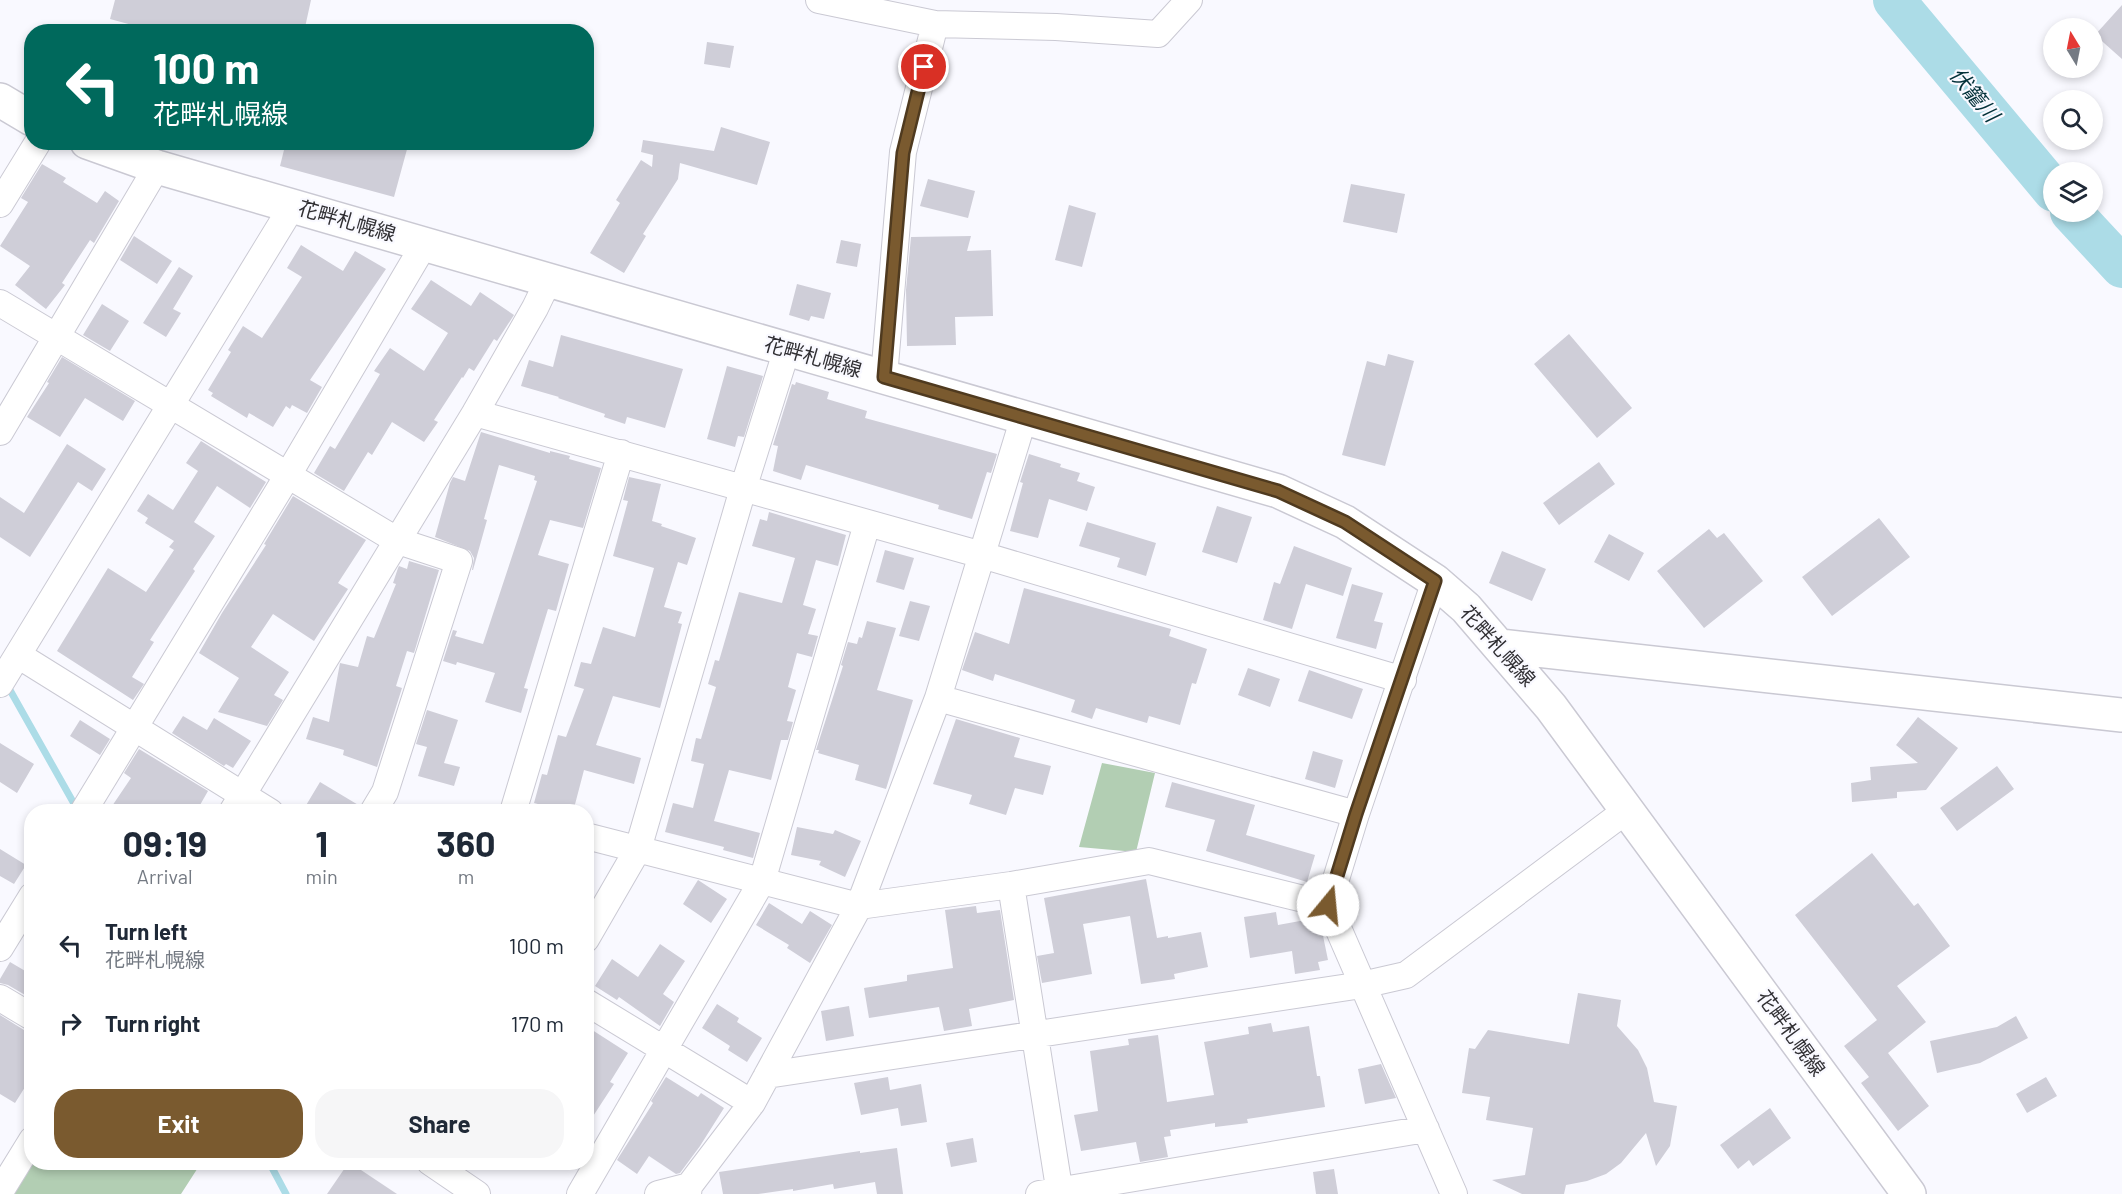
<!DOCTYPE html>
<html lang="en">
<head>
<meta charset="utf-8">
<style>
	body { margin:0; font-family:Barlow,"Noto Sans JP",sans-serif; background:#f6f6f7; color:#1f2937; height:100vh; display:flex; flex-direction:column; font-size:22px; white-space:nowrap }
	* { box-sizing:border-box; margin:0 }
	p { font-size:20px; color:#747a83 }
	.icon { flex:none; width:33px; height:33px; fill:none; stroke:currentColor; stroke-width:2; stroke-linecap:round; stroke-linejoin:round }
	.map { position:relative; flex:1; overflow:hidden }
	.drawer { position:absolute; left:24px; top:804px; width:570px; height:366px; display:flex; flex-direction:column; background:#fff; border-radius:24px; box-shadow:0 3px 9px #0003 }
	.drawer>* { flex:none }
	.hud { position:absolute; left:24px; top:24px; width:570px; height:126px; border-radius:24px; box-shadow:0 3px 9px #0003; background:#00695c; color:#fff; overflow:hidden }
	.needle { width:39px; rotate:350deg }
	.fabs { position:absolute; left:2043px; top:18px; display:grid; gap:12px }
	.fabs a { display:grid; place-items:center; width:60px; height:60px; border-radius:50%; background:#fff; box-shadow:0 3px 9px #0003; font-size:30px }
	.pin { position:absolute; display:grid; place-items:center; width:51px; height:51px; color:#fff; margin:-26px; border:3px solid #fff; border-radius:50%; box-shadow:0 2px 6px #0007 }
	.me { position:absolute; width:66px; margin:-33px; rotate:17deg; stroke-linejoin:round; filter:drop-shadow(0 0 4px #0008) }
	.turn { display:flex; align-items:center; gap:21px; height:126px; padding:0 30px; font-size:27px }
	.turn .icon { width:78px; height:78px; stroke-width:2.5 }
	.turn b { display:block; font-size:42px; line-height:51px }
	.eta { display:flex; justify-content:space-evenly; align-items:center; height:102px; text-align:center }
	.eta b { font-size:36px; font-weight:700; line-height:42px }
	.primary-button { display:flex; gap:12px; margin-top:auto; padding:12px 30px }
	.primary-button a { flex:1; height:69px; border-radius:24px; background:#7a5a2f; color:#fff; font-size:24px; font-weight:700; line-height:69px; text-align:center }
	.primary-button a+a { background:#f6f6f7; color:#1f2937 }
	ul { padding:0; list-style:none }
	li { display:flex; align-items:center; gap:18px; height:78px; padding:0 30px }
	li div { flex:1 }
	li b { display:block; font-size:22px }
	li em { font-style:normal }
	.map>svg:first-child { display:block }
</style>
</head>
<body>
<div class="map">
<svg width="2122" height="1194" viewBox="0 0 2122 1194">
	<rect width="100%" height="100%" fill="#f9f9ff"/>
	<!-- green -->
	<path fill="#b2ceb3" d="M1102 763 1155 773 1136 852 1079 847Z
		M32 1162 201 1163 181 1194H11Z"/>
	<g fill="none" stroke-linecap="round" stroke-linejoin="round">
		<!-- stream -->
		<path stroke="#acdce7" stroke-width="7" d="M6 683 77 809
			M269 1162 286 1194"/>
		<!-- river -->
		<path stroke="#acdce7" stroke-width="42" d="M1894 0 2054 191
			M2071 212 2122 267"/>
	</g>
	<!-- building -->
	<path fill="#cfced8" d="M115 0H311L304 32H158L110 19Z
		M2122 5V59L2095 35Z
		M707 42 734 46 730 68 704 64Z
		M721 127 770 142 757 185 680 163 678 179 643 234 646 236 624 273 590 253 620 203 616 200 641 160 652 167 653 155 641 152 643 140 714 151Z
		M286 142H409L394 197 280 166Z
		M42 164 66 178 63 182 97 203 105 191 119 201 94 243 90 240 62 283 65 285 46 309 15 285 30 266 0 246 28 202 21 198Z
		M928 179 975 191 968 218 920 206Z
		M1351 184 1405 194 1397 233 1343 222Z
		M1069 205 1096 213 1082 267 1055 260Z
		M134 236 172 261 157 284 120 260Z
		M971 236 967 251 991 250 993 316 955 317 956 345 907 346 906 290 911 237Z
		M841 240 861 244 857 267 836 263Z
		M301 245 343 271 355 251 386 269 310 380 322 387 307 413 292 405 290 409 286 406 273 427 249 413 247 418 211 396 213 393 208 390 231 352 228 350 243 326 262 338 302 277 287 268Z
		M179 267 193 276 173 309 181 313 166 337 143 323Z
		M431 280 471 306 480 292 514 315 497 341 494 339 474 371 469 368 463 378 462 377 434 420 438 422 424 442 392 422 372 455 368 452 344 491 314 473 330 446 335 449 380 374 374 371 390 348 424 371 448 333 411 309Z
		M797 284 831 293 824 319 811 316 809 321 789 315Z
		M102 304 129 321 110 351 83 335Z
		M1569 334 1632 408 1597 438 1534 364Z
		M561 335 683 369 665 428 627 417 625 424 604 417 605 414 558 398 559 397 521 386 529 360 553 367Z
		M1388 354 1414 361 1385 466 1342 455 1367 361 1385 366Z
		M62 357 135 401 123 421 85 398 60 437 27 417 49 383 47 382Z
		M727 366 763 376 744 437 738 436 735 447 707 439Z
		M796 382 829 392 827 399 867 411 865 418 997 454 991 473 987 472 972 519 938 509 939 505 806 465 801 480 773 471 778 446 773 445 792 384 795 385Z
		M481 432 550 453V451L570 456 569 459 601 468 583 528 550 520 538 555 569 564 556 611 548 609 524 688 528 689 521 713 485 702 495 673 457 662 456 665 443 661 453 630 457 631 455 636 483 644 537 481 534 480 535 476 499 465 484 519 487 520 473 570H472L474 558 470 551 435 537 450 483 453 477 465 481Z
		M201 441 266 482 250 508 217 486 194 522 215 536 193 569 195 571 150 640 154 642 132 677 144 684 133 700 57 651 108 568 146 592 174 550 169 547 174 541 145 523 148 518 137 511 148 494 173 510 198 471 186 463Z
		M67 444 106 469 92 491 78 482 30 557 0 537V497L24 513Z
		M1029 454 1061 464 1060 467 1080 473 1077 481 1095 487 1087 511 1049 499 1038 538 1010 531 1023 483 1020 482Z
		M1599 462 1615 484 1559 525 1543 503Z
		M629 477 661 484 652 521 662 524 661 526 696 538 687 565 678 562 664 607 682 612 678 623 682 624 660 708 613 696 596 745 641 758 634 784 584 770 573 812H568L534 803 542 774 547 775 558 735 566 737 584 689 574 686 581 662 591 664 603 627 635 637 654 568 613 556 628 501 623 500Z
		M293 496 366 540 338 583 348 589 314 641 273 614 251 647 289 672 274 695 283 700 267 726 218 712 239 678 199 653 222 613 266 545 264 544Z
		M1217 506 1252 517 1237 563 1202 552Z
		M769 512 846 535 838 566 816 560 803 605 816 609 808 634 818 636 812 657 797 653 788 687 796 690 787 721 793 722 788 740H781L771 780 729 770 714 821 760 833 753 858 723 850 724 847 665 832 673 803 693 808 704 764 691 761 696 738 701 739 716 687 708 684 715 660 719 661 739 592 782 603 795 558 752 546 760 519 767 521Z
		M1879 518 1910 557 1832 616 1802 577Z
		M1087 522 1156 543 1146 576 1117 567 1120 558 1079 546Z
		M1709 529 1717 538 1724 533 1763 581 1704 628 1657 571Z
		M1609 534 1644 553 1629 581 1594 562Z
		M1294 546 1352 568 1343 596 1306 584 1292 629 1263 620 1274 582 1280 584Z
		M885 550 914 558 904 590 876 582Z
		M1502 551 1546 569 1532 601 1489 583Z
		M409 561 439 570 414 653 407 651 396 686 402 688 377 767 343 755 344 750 306 739 313 717 329 722 340 663 358 667 367 636 374 638 396 584 393 583 398 568 399 566 407 569Z
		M1352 584 1383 593 1374 621 1383 623 1376 649 1336 638Z
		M1024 588 1171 629 1169 636 1207 649 1196 684 1192 683 1180 725 1149 716 1147 723 1096 708 1092 719 1071 712 1075 700 995 674 993 681 962 670 975 632 1009 644Z
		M910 601 930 606 919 641 899 636Z
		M867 621 896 628 877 690 913 700 886 789 855 780 859 765 818 753 819 750H816L843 666 841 665 848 642 857 644 859 637 862 638Z
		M1248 668 1280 679 1270 707 1238 695Z
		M1309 670 1363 689 1352 719 1298 701Z
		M427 710 458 720 444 763 460 767 454 786 418 776 427 747 416 744Z
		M183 716 207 730 214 718 251 741 233 768 226 764 224 766 172 733Z
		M1918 717 1958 748 1926 790 1897 792V798L1852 802 1851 783 1871 780 1870 767 1918 763 1896 745Z
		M956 719 1020 738 1014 757 1051 766 1043 795 1015 788 1006 815 969 804 972 795 933 784Z
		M80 720 110 739 100 755 70 736Z
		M0 743 34 764 17 793 0 782Z
		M139 749 208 791 196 812H108L131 778 124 773Z
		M1313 751 1343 760 1335 788 1305 779Z
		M1997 766 2014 789 1957 831 1940 808Z
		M320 782 360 806 358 812H302Z
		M1172 782 1255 805 1246 835 1315 855 1307 882 1206 851 1215 820 1165 807Z
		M797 827 833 834 835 830 861 841 845 877 819 865 821 861 791 855Z
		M0 849 26 865 14 884 0 876Z
		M1872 853 1914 906 1918 903 1950 946 1897 986 1926 1022 1888 1053 1929 1106 1898 1131 1861 1083 1869 1077 1844 1046 1877 1020 1795 915Z
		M1146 879 1157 938 1168 936V938L1201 932 1208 967 1174 974 1175 979 1141 984 1130 916 1083 924 1092 974 1042 983 1037 956 1054 953 1044 898Z
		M698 880 727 899 711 923 683 904Z
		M769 903 802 924 810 911 832 925 810 963 787 948 789 945 756 925Z
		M976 906 977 913 1000 910 1014 1000 969 1009 972 1026 944 1031 939 1007 869 1018 864 988 907 981V975L953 968 945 910Z
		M1276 912 1278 925 1311 919 1313 927 1321 926 1328 960 1318 962 1320 970 1295 974 1292 951 1250 958 1244 917Z
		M660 944 685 961 663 994 674 1002 660 1026 619 997 617 1000 595 986 612 959 638 977Z
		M10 962 32 975V999L8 985 0 983V979Z
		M1578 993 1621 1000 1617 1026 1638 1050 1647 1068 1654 1102 1677 1106 1670 1146 1656 1166 1646 1133 1621 1163 1606 1174 1587 1181 1566 1185 1564 1194H1522L1492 1180 1525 1175 1533 1128 1486 1120 1490 1097 1462 1093 1469 1048 1475 1049 1488 1030 1569 1044Z
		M717 1004 739 1018 737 1022 762 1038 747 1062 728 1050 730 1046 702 1028Z
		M849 1006 854 1036 826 1041 821 1011Z
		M0 1015 24 1030 32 1032V1076L15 1103 0 1094Z
		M2016 1016 2028 1038 1980 1063 1937 1073 1930 1041 1997 1027Z
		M1271 1023 1273 1032 1309 1026 1317 1076H1320L1325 1107 1247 1119 1248 1123 1215 1127V1123L1170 1130 1171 1136 1164 1137 1168 1157 1140 1162 1136 1142 1081 1151 1074 1115 1098 1111 1090 1051 1129 1045 1128 1039 1158 1035 1167 1102 1214 1095 1204 1042 1249 1034 1248 1027Z
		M586 1026 628 1053 610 1082 614 1084 586 1127Z
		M1381 1064 1396 1098 1365 1104 1358 1069Z
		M666 1077 698 1097 701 1093 724 1108 700 1146 680 1173 676 1174 649 1156 637 1174 617 1160 653 1103 651 1101Z
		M888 1077 890 1090 921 1084 927 1122 901 1126 898 1108 861 1115 854 1083Z
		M2046 1077 2057 1096 2027 1113 2016 1094Z
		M1770 1108 1791 1138 1753 1166 1749 1160 1738 1169 1720 1145Z
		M973 1138 977 1162 951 1167 946 1143Z
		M897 1148 903 1194H877L875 1182 834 1189 833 1184 793 1191V1189L758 1194H723L719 1172 860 1151V1153Z
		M349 1162 397 1194H327Z
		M1334 1169 1338 1194H1316L1313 1172Z"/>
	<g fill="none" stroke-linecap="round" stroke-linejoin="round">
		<!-- street casing -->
		<g stroke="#cac9d3" stroke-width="28">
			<path id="street" d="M819 0 935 24
				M0 204 38 142
				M0 303 398 541 459 561 385 792 373 812
				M884 377 903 152 935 24 1056 27 1158 34 1189 0
				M475 413 982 555 1403 680
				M0 432 157 167
				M1435 581 1356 814 1328 905 1454 1194
				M18 655 270 812
				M0 684 293 205
				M938 698 1356 814
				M83 812 288 475 425 243
				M232 812 475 413 535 308 549 279
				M513 812 621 453
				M586 836 859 906 1011 885 1149 861 1328 905
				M1011 885 1060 1194
				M586 939 638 849 743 489 787 349
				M0 948 32 896
				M0 998 32 1017
				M586 1002 752 1103
				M767 1075 1362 985 1406 975 1627 810
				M430 1162 477 1194
				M0 1192 32 1140
				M580 1194 762 881 867 524
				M658 1194 689 1186
				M688 1194 689 1186 752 1103 859 906 938 698 1024 417
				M1039 1194 1426 1129"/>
		</g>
		<!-- secondary casing -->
		<g stroke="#cac9d3" stroke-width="36">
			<path id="secondary" d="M0 100 32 119
				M87 142 157 167 1278 491 1345 522 1435 581 1466 608 1551 707 1909 1194
				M1500 646 2122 715"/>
		</g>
		<!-- street -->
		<use href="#street" stroke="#fff" stroke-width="26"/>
		<!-- secondary -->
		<use href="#secondary" stroke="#fff" stroke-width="33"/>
	</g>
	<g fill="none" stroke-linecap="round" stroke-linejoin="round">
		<!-- route casing -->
		<g stroke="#4f3a1f" stroke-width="15">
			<path id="route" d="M924 67 903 153 884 377 1278 491 1345 522 1435 581 1356 814 1328 905"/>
		</g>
		<!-- route -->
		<use href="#route" stroke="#7a5a2f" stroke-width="10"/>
	</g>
	<g text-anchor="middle" stroke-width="4.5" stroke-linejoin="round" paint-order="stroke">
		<!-- street labels -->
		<g font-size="20" fill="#302f33" stroke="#f9f9ff">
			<text transform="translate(347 221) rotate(16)" y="7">花畔札幌線</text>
			<text transform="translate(813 357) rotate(16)" y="7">花畔札幌線</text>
			<text transform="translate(1498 646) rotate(48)" y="7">花畔札幌線</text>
			<text transform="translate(1791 1033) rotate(54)" y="7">花畔札幌線</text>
		</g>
		<!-- water labels -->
		<g font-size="21" font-style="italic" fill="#023139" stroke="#f9f9ff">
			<text transform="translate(1974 95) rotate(50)" y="7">伏籠川</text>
		</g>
	</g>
</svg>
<div class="fabs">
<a><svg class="needle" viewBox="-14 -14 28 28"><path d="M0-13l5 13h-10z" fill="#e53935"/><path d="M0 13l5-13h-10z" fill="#747a83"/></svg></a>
<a><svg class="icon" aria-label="search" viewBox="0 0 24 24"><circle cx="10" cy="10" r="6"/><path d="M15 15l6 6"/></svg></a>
<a><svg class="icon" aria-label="layers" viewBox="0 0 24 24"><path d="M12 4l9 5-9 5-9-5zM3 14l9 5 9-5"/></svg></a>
</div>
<div class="pin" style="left:924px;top:67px;background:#d93025"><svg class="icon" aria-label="arrive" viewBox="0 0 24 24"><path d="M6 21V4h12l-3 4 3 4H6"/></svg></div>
<svg class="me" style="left:1328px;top:905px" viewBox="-20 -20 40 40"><circle r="19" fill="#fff"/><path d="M0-13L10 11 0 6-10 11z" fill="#7a5a2f"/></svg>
<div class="hud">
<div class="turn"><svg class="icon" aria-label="left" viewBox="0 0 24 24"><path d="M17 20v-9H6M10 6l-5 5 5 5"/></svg><div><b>100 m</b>花畔札幌線</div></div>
</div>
<section class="drawer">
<div class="eta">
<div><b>09:19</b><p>Arrival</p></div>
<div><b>1</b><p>min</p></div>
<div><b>360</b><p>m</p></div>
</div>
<ul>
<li><svg class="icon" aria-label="left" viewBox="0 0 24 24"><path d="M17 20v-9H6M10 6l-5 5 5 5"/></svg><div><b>Turn left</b><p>花畔札幌線</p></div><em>100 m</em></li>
<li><svg class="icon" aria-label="right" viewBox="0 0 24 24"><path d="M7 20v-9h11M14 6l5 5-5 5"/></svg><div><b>Turn right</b></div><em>170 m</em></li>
</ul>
<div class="primary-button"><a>Exit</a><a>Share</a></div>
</section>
</div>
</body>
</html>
